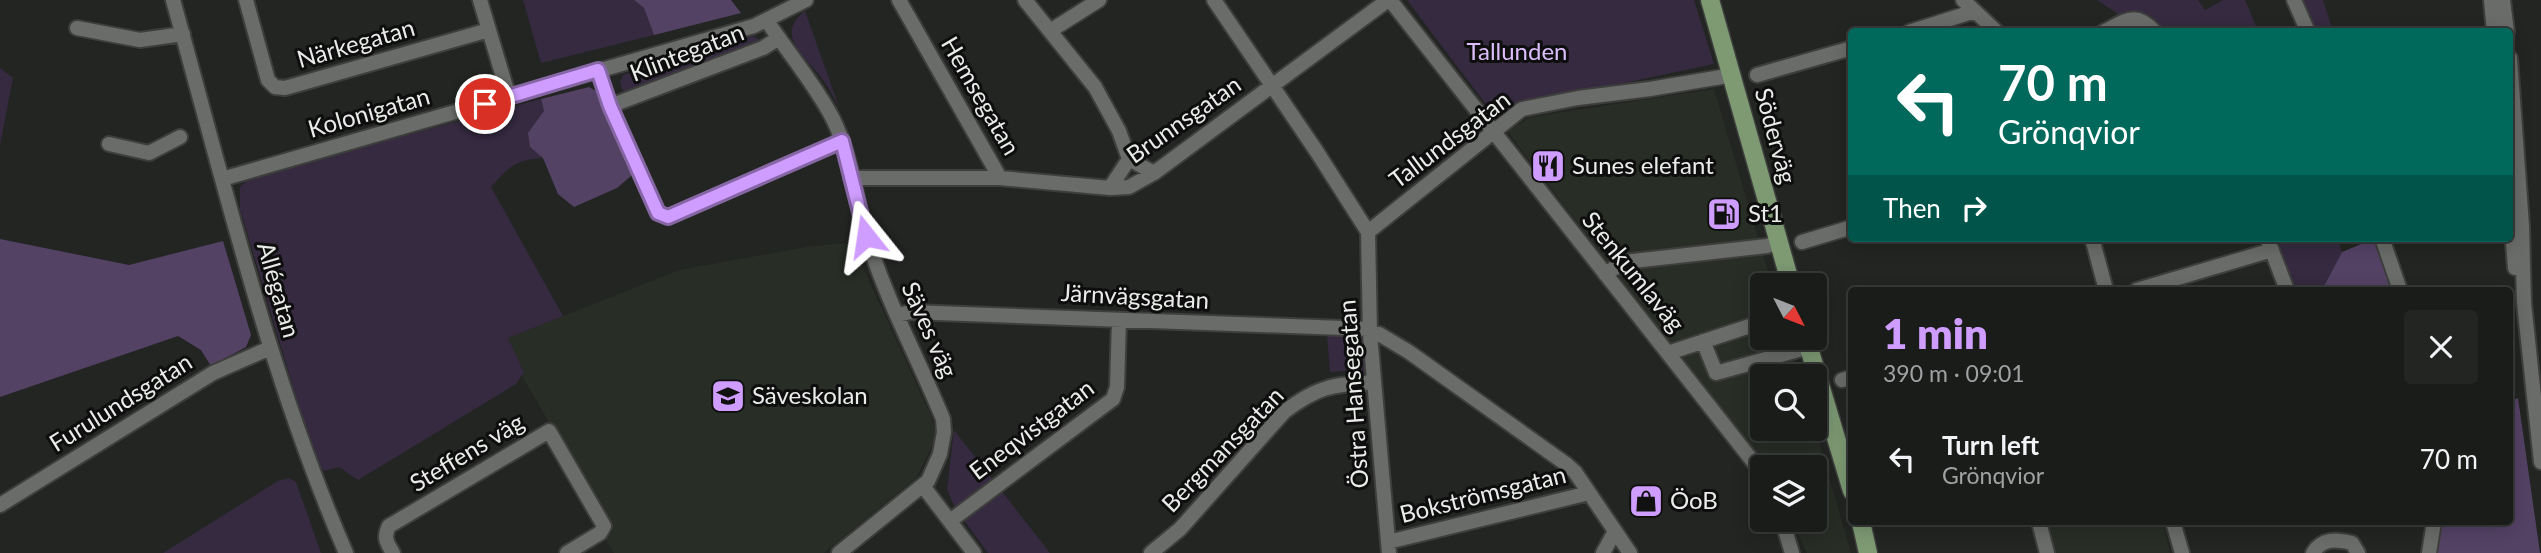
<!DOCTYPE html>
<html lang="en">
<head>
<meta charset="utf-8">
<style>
	body { margin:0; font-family:Lato,sans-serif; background:#232523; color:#f1f3f6; height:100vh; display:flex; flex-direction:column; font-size:26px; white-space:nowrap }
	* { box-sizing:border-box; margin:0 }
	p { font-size:23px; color:#9fa1a2 }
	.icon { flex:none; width:38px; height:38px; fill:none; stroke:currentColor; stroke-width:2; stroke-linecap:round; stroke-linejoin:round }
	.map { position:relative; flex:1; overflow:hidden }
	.sheet { position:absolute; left:1848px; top:287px; width:665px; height:238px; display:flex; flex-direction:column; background:#1a1c1a; border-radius:7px; box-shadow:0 4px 18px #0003,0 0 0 2px #383a39 }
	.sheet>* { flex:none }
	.guide { position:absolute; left:1848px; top:28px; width:665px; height:214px; border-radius:7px; box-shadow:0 4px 18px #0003,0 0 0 2px #383a39; background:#00695c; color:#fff; overflow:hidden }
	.needle { width:46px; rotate:132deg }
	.controls { position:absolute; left:1750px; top:273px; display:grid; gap:14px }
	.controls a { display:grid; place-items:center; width:77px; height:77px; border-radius:7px; background:#1a1c1a; box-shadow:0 4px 18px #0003,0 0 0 2px #383a39; font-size:35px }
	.pin { position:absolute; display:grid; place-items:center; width:60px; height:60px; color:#fff; margin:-30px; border:4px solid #fff; border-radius:50%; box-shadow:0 2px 7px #0007 }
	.me { position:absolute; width:77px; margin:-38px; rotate:345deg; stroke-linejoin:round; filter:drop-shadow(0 0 5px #0008) }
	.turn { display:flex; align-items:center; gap:24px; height:147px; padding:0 35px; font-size:32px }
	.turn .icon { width:91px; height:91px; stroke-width:2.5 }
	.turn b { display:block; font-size:49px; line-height:60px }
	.then { display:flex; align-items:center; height:66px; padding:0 35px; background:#0003; gap:14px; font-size:26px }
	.round { display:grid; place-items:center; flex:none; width:74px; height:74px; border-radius:7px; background:#232523 }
	.overview { display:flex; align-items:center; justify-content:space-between; height:119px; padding:0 35px }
	h1 { font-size:42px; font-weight:800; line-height:52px; color:#cf9dff }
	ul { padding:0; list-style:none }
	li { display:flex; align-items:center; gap:21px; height:105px; padding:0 35px }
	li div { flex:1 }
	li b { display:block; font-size:26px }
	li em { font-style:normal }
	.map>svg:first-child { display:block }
</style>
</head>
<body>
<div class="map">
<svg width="2541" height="553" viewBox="0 0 2541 553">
	<rect width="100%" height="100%" fill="#232523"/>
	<!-- built -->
	<path fill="#282d26" d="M1714 89 1772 285H1762V338H1788L1799 376H1762V429L1815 428 1851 553H1807L1791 520H1815V467H1762V478L1661 331 1507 131 1531 117Z
		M847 243 854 248 931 416 935 431 932 446 917 477 824 553H614L605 538 613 532 522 376 524 372 508 338 679 270 806 247Z
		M2045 522H2163L2170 553H2053Z"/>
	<!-- green -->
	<path fill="#352a40" d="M523 0H634L644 8 654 35 541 63Z
		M1407 0H1694L1714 64 1491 111Z
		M2097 0H2198L2205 10 2223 0H2245L2258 31H2161L2124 18Z
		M2303 0H2323L2333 31H2317Z
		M805 11 840 110C835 100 830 89 823 80 807 57 773 36 805 11Z
		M753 36 762 41 627 94 622 89 620 82 623 75Z
		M0 68 13 78 0 145Z
		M541 99 544 111 530 147 543 158C515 160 510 166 491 187L563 316 508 338 524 372 516 384 358 480 339 467 324 471 315 461 240 209V187L251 177Z
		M2272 238H2337L2342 252 2322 290H2291Z
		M1327 334 1363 338 1367 378H1359L1358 370 1330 372Z
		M954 430 1050 553H988L955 508 947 489Z
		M289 478 296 482 321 553H163L278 481Z"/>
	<!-- forest -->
	<path fill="#544265" d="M634 0H731L741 13 654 35 644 8Z
		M589 87 596 91 632 175 617 188 574 207 558 194 543 158 530 147 528 133 544 111 541 99Z
		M2376 238 2394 283 2381 290H2322L2342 252Z
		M0 239 129 265 223 241 251 335 246 347 211 366 201 350 178 336 0 397Z
		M2518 398 2540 553H2437L2441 522H2510V401Z"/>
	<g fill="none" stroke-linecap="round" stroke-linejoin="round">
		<!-- minor casing -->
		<g stroke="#3e3f3d" stroke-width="18">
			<path id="minor" d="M173 0C225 186 269 375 346 553
				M246 0 268 80 275 87 285 88 489 30
				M480 0 509 97
				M899 0 1000 178
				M1025 0 1095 87 1119 131 1129 159
				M1214 0 1317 152 1368 232
				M1390 0 1762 473
				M1963 0 1997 32
				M2294 0 2308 32
				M2491 0 2494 32
				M2503 0 2507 32
				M767 21C789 54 815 84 833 119 851 155 855 198 867 237 886 300 918 358 943 419L944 432 940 454 928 481 839 553
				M77 28 140 40 183 34
				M1050 31 1099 0
				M1909 32 1975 11
				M2103 32C2126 21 2135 10 2155 32
				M2510 58 2522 226 2524 303 2541 462
				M598 70 610 106 658 213 668 217 842 141
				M1757 75 1852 48
				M610 106 763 48 779 38
				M109 144 149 153 180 137
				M851 178H1000L1110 188 1129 187 1154 173 1388 0
				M222 179 754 26 806 0
				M1110 188 1129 159 1154 173
				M2510 206 2515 268
				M1368 232 1522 109 1578 98 1650 89 1733 75
				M1368 232 1370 334 1389 553
				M2092 238 2106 290
				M2267 238 2287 290
				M2382 238 2400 290
				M1802 242 1852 227
				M1605 274 1624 262 1767 246 1778 242
				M2137 290 2272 250
				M897 315 911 312 1370 329
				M1370 334H1379L1409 352 1566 464 1575 472 1630 553
				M1703 341 1716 373 1809 347
				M1668 353 1762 322
				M1842 380 1852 377
				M923 486 974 553
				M0 505 213 373 270 348
				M1782 520 1792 553
				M950 521 1113 399 1117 387 1119 320
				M2039 522 2047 553
				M2173 522 2182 553
				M1388 542 1589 493
				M393 553C387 543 383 538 389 526L549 431 604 526 600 533 567 553
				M1151 553 1180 529 1284 412C1318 386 1332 385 1374 382
				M1603 553 1615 531
				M2313 553C2322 538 2336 539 2352 543L2358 553
				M2429 553 2434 522"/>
		</g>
		<!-- major casing -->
		<g stroke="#3e3f3d" stroke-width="21">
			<path id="major" d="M1710 0 1791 285
				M1806 338 1852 491
				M1861 522 1868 553"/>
		</g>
		<!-- minor -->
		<use href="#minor" stroke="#6a6c69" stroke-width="14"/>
		<!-- major -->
		<use href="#major" stroke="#7d9a73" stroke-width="18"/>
	</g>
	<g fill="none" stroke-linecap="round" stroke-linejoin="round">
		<!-- route casing -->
		<g stroke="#8766a6" stroke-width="18">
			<path id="route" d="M485 104 598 70 610 106 658 213 668 217 842 141 866 236"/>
		</g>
		<!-- route -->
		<use href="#route" stroke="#cf9dff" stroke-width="12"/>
	</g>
	<!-- icons -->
	<defs>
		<g id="restaurant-square" transform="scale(1.75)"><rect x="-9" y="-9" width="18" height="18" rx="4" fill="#cf9dff" stroke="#0d0e0d"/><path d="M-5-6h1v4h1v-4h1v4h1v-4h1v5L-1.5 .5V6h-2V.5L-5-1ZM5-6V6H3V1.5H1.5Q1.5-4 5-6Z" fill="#111"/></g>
		<g id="fuel-square" transform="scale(1.75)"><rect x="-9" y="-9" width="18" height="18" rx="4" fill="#cf9dff" stroke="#0d0e0d"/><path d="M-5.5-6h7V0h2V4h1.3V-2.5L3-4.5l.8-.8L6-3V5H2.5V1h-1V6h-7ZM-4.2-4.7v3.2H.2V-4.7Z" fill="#111"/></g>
		<g id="school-square" transform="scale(1.75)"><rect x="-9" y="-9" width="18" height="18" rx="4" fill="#cf9dff" stroke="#0d0e0d"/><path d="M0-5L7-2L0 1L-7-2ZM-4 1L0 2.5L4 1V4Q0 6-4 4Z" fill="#111"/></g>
		<g id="shop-square" transform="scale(1.75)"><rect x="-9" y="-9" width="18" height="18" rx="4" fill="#cf9dff" stroke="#0d0e0d"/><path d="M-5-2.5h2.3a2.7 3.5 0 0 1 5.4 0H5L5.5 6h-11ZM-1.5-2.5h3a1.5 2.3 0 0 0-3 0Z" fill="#111"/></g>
	</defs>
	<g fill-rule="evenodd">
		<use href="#restaurant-square" x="1548" y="166"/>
		<use href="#fuel-square" x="1724" y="214"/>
		<use href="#school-square" x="728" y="396"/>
		<use href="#shop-square" x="1646" y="501"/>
	</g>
	<g text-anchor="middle" stroke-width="6" stroke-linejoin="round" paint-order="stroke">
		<!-- street labels -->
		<g font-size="24" fill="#eaecea" stroke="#0d0e0d">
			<text transform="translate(356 44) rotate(-16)" y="8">Närkegatan</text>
			<text transform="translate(687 53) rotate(-21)" y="8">Klintegatan</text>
			<text transform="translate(980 96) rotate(60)" y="8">Hemsegatan</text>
			<text transform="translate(369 113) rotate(-16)" y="8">Kolonigatan</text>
			<text transform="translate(1184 120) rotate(-35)" y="8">Brunnsgatan</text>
			<text transform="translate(1775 136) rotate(75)" y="8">Söderväg</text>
			<text transform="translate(1450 140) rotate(-37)" y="8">Tallundsgatan</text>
			<text transform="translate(1633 272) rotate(51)" y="8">Stenkumlaväg</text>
			<text transform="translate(278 290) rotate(74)" y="8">Allégatan</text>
			<text transform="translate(1135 297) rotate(3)" y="8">Järnvägsgatan</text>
			<text transform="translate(929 330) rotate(66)" y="8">Säves väg</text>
			<text transform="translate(1354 394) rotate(-94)" y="8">Östra Hansegatan</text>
			<text transform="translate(121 403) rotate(-32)" y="8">Furulundsgatan</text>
			<text transform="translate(1032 430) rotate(-37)" y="8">Eneqvistgatan</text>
			<text transform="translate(1223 450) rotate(-46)" y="8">Bergmansgatan</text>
			<text transform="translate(467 453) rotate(-31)" y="8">Steffens väg</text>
			<text transform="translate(1483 495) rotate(-14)" y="8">Bokströmsgatan</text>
		</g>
		<!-- park labels -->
		<g font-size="24" fill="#dbbdfb" stroke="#0d0e0d">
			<text x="1517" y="60">Tallunden</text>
		</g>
		<!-- poi labels -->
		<g font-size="24" fill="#eaecea" stroke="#0d0e0d" text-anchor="start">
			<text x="1572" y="174">Sunes elefant</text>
			<text x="1748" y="222">St1</text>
			<text x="752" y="404">Säveskolan</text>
			<text x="1670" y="509">ÖoB</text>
		</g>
	</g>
</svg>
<div class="controls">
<a><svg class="needle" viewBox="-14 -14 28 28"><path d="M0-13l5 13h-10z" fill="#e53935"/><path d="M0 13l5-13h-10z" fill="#9fa1a2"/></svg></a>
<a><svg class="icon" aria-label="search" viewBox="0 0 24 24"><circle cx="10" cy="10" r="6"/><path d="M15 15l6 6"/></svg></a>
<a><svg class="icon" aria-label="layers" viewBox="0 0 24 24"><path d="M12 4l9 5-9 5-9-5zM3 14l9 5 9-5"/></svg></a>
</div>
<div class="pin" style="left:485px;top:104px;background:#d93025"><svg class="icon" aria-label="arrive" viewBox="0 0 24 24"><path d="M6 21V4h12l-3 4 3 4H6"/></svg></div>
<svg class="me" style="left:866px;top:236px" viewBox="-20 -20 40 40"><path d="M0-17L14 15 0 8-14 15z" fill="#cf9dff" stroke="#fff" stroke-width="4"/></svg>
<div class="guide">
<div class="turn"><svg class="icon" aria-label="left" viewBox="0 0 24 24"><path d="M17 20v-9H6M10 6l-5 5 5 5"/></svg><div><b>70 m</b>Grönqvior</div></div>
<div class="then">Then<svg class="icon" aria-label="right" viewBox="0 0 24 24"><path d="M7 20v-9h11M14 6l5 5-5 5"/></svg></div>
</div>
<section class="sheet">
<div class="overview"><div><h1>1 min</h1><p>390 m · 09:01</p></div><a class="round"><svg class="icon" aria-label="close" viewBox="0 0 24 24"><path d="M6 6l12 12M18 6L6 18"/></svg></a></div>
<ul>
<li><svg class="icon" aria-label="left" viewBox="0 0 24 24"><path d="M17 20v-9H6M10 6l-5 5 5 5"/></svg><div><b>Turn left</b><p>Grönqvior</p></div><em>70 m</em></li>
</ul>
</section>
</div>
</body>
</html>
